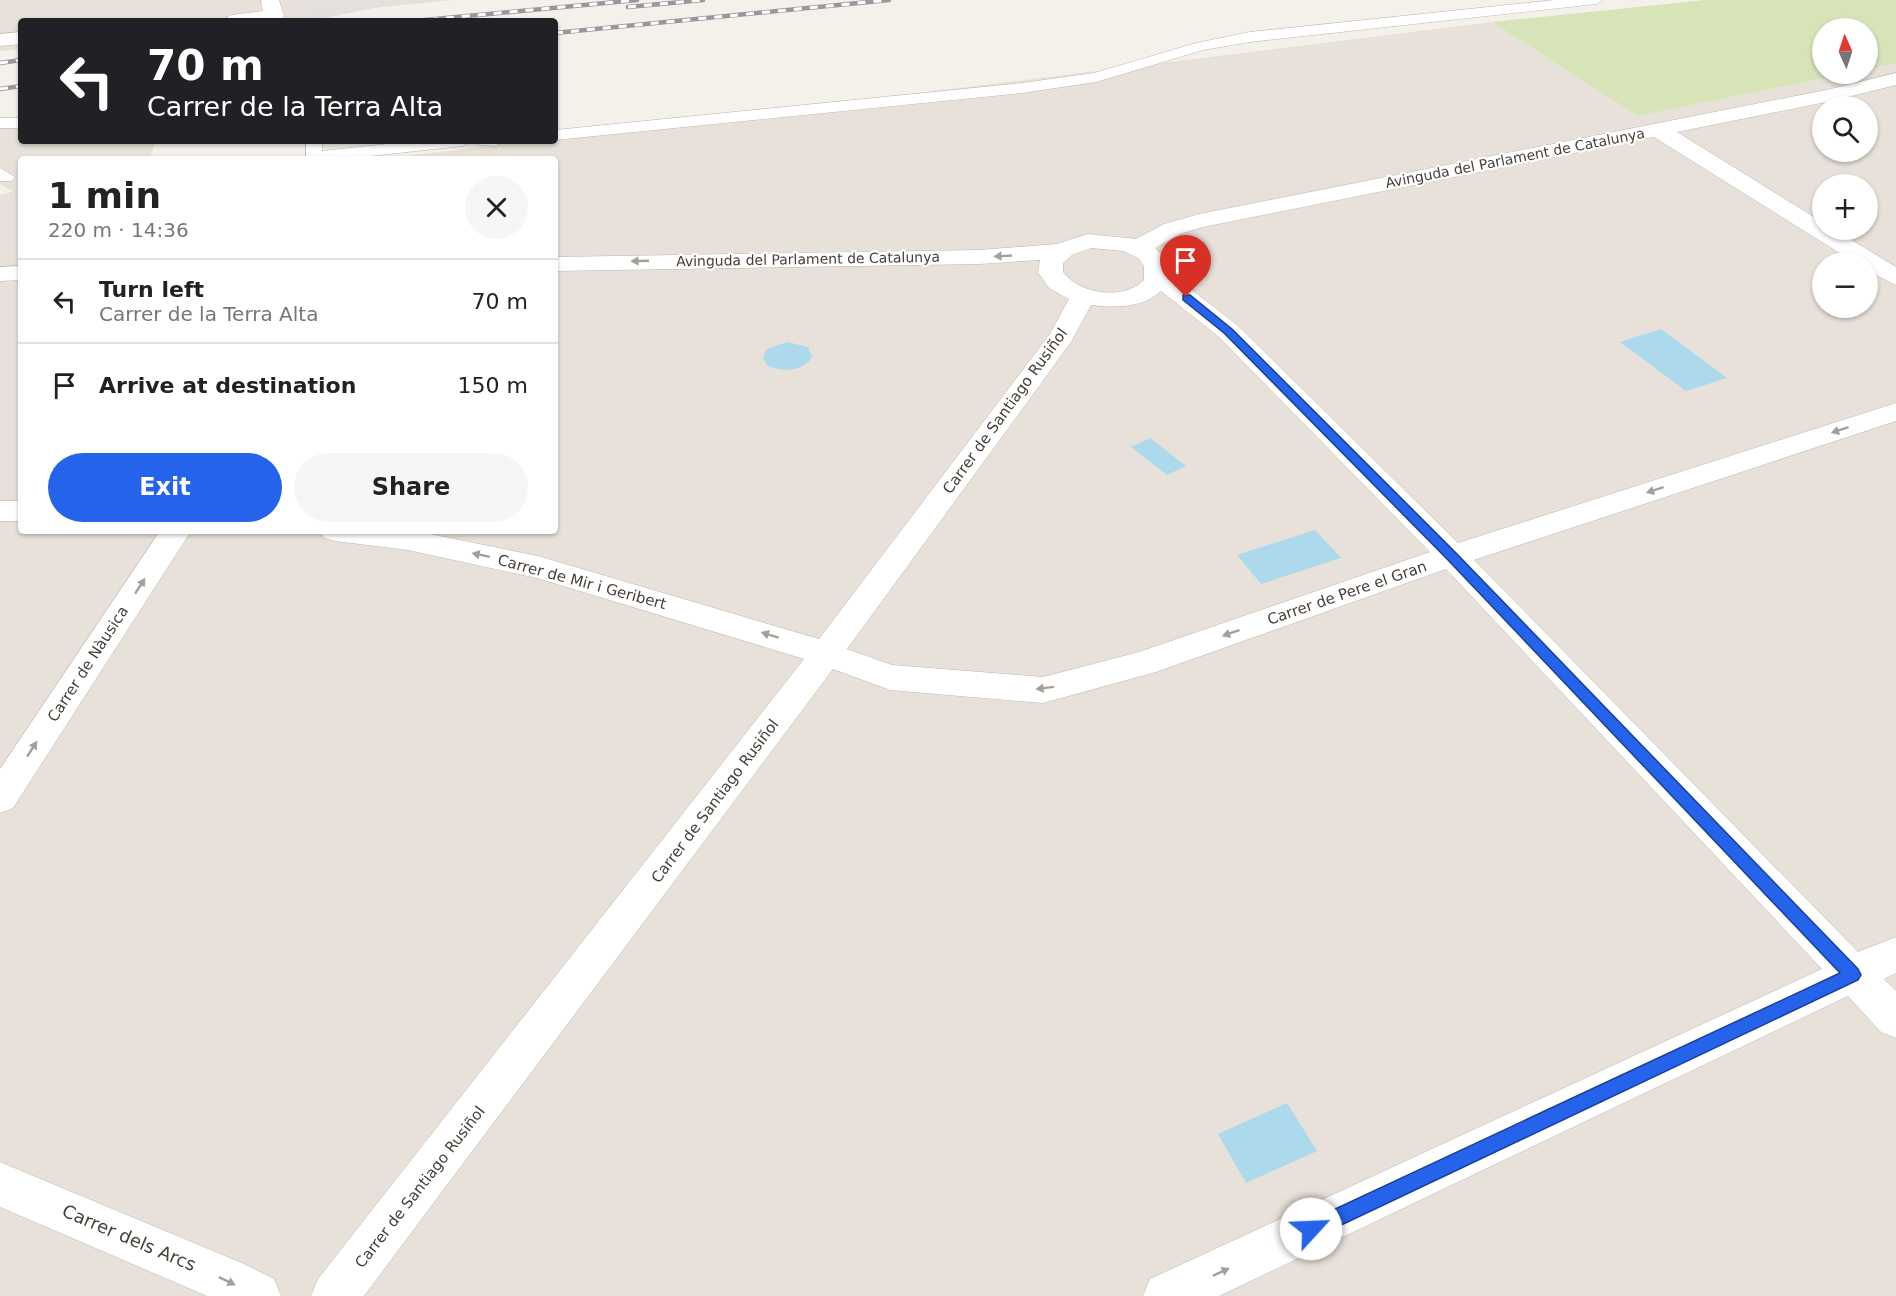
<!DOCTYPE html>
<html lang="en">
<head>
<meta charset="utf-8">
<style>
	body { margin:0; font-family:"DejaVu Sans",sans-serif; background:#f6f6f6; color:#222; height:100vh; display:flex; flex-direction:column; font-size:22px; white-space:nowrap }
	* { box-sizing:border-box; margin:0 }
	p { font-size:20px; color:#767676 }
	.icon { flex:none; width:33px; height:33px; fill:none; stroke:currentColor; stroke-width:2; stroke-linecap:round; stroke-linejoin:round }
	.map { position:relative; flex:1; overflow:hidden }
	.drawer { position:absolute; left:18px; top:156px; width:540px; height:378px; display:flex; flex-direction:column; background:#fff; border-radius:6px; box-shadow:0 2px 4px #0004 }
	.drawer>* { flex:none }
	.hud { position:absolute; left:18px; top:18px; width:540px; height:126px; border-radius:6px; box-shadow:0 2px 4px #0004; background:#202124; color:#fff; overflow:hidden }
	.needle { width:39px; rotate:357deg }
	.fabs { position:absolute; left:1812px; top:18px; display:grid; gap:12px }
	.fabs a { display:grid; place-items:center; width:66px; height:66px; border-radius:50%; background:#fff; box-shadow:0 2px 4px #0004; font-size:30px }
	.pin { position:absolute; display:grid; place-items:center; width:51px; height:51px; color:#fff; margin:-62px -26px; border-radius:50% 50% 50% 0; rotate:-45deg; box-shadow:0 0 6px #0007 }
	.pin .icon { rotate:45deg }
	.me { position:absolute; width:66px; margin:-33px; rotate:65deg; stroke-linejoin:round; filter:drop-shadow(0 0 4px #0008) }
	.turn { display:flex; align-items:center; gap:21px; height:126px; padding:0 30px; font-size:27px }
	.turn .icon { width:78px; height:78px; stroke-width:2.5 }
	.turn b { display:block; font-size:42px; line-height:51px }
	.round { display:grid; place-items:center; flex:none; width:63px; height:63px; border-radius:32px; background:#f6f6f6 }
	.headline { display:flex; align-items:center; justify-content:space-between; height:102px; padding:0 30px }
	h1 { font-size:36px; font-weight:700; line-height:45px }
	.cta { display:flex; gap:12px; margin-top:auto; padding:12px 30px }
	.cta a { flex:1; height:69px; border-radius:36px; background:#2563eb; color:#fff; font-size:24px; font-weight:700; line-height:69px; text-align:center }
	.cta a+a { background:#f6f6f6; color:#222 }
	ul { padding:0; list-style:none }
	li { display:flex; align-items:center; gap:18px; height:84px; padding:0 30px; border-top:2px solid #e0e0e0 }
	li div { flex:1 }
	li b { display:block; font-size:22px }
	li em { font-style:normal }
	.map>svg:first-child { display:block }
</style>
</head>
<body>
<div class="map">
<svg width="1896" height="1296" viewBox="0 0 1896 1296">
	<rect width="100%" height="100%" fill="#f4f0ea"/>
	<!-- residential -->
	<path fill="#e7e1d9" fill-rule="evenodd" d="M0 0H450L373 8 308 21H21V49L0 51Z
		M1492 22 1638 116 1844 74H1868V69L1896 63V1296H0V195L13 191 0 184V119L21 120V141H155L150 159H21V531H555V159H380L530 141H555V138ZM1822 106H1868V152H1822ZM1822 184H1868V230H1822ZM1822 262H1868V308H1822Z"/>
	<!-- green -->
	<path fill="#d6e4b7" d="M1706 0H1896V63L1868 69V28H1822V74H1844L1638 116 1492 22Z"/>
	<!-- parking -->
	<path fill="#e3e0de" d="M303 0H448L373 8 310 21Z"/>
	<!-- water -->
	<path fill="#acd9eb" d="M1661 329 1727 378 1686 391 1620 342Z
		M787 342 808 347 812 357C803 372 783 372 768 366L763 358 767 349Z
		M1150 438 1186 466 1167 475 1131 447Z
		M1315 530 1341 558 1261 584 1237 555Z
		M1287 1103 1317 1151 1246 1183 1218 1134Z"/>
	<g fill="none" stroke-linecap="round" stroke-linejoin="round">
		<!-- lane casing -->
		<g stroke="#bfb6ad" stroke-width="1">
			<path id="lane" d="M1555 0H1603L1596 4 1250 42 1203 50 1096 82 1022 93 555 140V130L1022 83 1094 73 1196 43 1250 32Z
				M0 118H21V128H0Z
				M306 141H322V151L415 141H471L463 146 342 159H306Z
				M477 141H504L496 146 479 145Z
				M0 168 15 177 12 181H0Z"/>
		</g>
		<!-- street casing -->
		<g stroke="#bfb6ad" stroke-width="1">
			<path id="street" d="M261 0H279L284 16 281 20 221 21 231 15 263 11Z
				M21 32V44L0 46V34Z
				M1896 73V85L1831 101 1677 132 1822 222V230H1835L1896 267V285L1868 271V262H1854L1654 137 1203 227 1180 234 1155 248 1165 259 1170 273 1237 325 1458 543 1896 403V421L1474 560 1858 952 1896 937V973L1884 979 1896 991V1038L1881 1032 1848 996 1219 1296H1143L1150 1279 1822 969 1446 569 1156 672 1043 703 890 690 833 669 364 1296H311L318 1279 804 659 537 578 408 550 335 541 324 538 320 531H415L538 556 819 639 1050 334 1069 299 1049 288 1038 272 1040 260 979 264 555 271V257L979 250 1057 244 1088 234 1136 239 1164 224 1199 214 1831 89ZM1091 248 1123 251 1138 258 1144 266V280C1124 301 1079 294 1063 272V263L1072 255ZM1161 291 1219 337 1430 552 1139 652 1043 677 892 665 847 649 1071 342 1091 305C1115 308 1143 308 1161 291Z
				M21 266V280L0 281V267Z
				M0 501H21V521H0Z
				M160 531H191L13 808 0 813V769Z
				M0 1162 242 1263 274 1279 281 1296H207L0 1207Z"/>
		</g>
		<!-- lane -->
		<use href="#lane" fill="#fff" fill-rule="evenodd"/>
		<!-- street -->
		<use href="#street" fill="#fff" fill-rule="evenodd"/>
		<!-- rail casing -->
		<g stroke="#989898" stroke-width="4.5">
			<path id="rail" d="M628 7 703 0
				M414 21 637 0
				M555 33 889 0
				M0 63 21 60
				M0 89 21 86"/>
		</g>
		<!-- rail -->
		<use href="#rail" stroke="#fff" stroke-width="3" stroke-dasharray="8" stroke-linecap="butt"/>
	</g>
	<!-- one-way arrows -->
	<defs><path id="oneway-solid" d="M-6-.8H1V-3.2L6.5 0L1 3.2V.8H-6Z" transform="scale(1.5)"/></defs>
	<g fill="#a3a09c">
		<use href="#oneway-solid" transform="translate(1003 256) rotate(177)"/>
		<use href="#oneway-solid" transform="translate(640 261) rotate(178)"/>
		<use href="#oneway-solid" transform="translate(1840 430) rotate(162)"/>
		<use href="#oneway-solid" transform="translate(1655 490) rotate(162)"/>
		<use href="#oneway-solid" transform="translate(481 555) rotate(-168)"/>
		<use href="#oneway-solid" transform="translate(140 586) rotate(-57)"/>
		<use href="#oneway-solid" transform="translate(1231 633) rotate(161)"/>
		<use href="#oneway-solid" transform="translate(770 635) rotate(-163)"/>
		<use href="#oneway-solid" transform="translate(1045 688) rotate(173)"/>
		<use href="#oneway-solid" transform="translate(32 749) rotate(-57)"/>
		<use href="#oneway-solid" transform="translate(1221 1272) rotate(-25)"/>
		<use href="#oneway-solid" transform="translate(227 1281) rotate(26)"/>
	</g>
	<!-- route -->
	<path fill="#2563eb" stroke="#184099" stroke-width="1.5" d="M1183 295H1190L1232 329 1456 553 1858 969 1861 975 1858 980 1318 1236 1311 1239 1305 1236 1302 1229 1305 1223 1840 973 1447 559 1224 333 1183 300Z"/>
	<g text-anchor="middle" stroke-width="4.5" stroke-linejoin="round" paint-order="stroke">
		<!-- far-street labels -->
		<g font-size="14" fill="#474039" stroke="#fff">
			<text transform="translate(1515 158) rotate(-11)" y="5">Avinguda del Parlament de Catalunya</text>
			<text transform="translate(808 259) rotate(-1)" y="5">Avinguda del Parlament de Catalunya</text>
		</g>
		<!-- street labels -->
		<g font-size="15" fill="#474039" stroke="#fff">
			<text transform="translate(1005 411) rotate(-54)" y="5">Carrer de Santiago Rusiñol</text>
			<text transform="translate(582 582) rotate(15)" y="5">Carrer de Mir i Geribert</text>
			<text transform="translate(1347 593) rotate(-19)" y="5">Carrer de Pere el Gran</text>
			<text transform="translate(88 664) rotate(-57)" y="5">Carrer de Nàusica</text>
			<text transform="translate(715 801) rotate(-53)" y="5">Carrer de Santiago Rusiñol</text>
			<text transform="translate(420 1187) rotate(-52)" y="5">Carrer de Santiago Rusiñol</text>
		</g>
		<!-- near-street labels -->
		<g font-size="18" fill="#474039" stroke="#fff">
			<text transform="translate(129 1238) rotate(23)" y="6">Carrer dels Arcs</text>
		</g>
	</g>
</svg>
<div class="fabs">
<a><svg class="needle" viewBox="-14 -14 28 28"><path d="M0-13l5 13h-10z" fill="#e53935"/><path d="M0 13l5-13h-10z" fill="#767676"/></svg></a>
<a><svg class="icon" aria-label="search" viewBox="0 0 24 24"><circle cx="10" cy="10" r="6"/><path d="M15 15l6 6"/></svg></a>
<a>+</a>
<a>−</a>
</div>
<div class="pin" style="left:1186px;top:297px;background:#d93025"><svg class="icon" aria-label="arrive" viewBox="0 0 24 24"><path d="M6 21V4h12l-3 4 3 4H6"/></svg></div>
<svg class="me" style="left:1311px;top:1229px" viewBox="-20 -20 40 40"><circle r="19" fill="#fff"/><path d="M0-13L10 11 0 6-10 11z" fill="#2563eb"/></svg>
<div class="hud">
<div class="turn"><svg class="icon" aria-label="left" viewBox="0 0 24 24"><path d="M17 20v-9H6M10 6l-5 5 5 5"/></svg><div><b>70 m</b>Carrer de la Terra Alta</div></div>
</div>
<section class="drawer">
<div class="headline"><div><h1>1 min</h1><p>220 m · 14:36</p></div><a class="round"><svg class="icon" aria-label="close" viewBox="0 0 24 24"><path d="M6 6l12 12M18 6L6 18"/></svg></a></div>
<ul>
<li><svg class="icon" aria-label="left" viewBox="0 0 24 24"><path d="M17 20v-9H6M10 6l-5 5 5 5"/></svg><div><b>Turn left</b><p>Carrer de la Terra Alta</p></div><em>70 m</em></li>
<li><svg class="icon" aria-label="arrive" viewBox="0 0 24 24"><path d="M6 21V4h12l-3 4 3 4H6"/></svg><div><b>Arrive at destination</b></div><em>150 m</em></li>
</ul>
<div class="cta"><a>Exit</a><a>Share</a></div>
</section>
</div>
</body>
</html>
